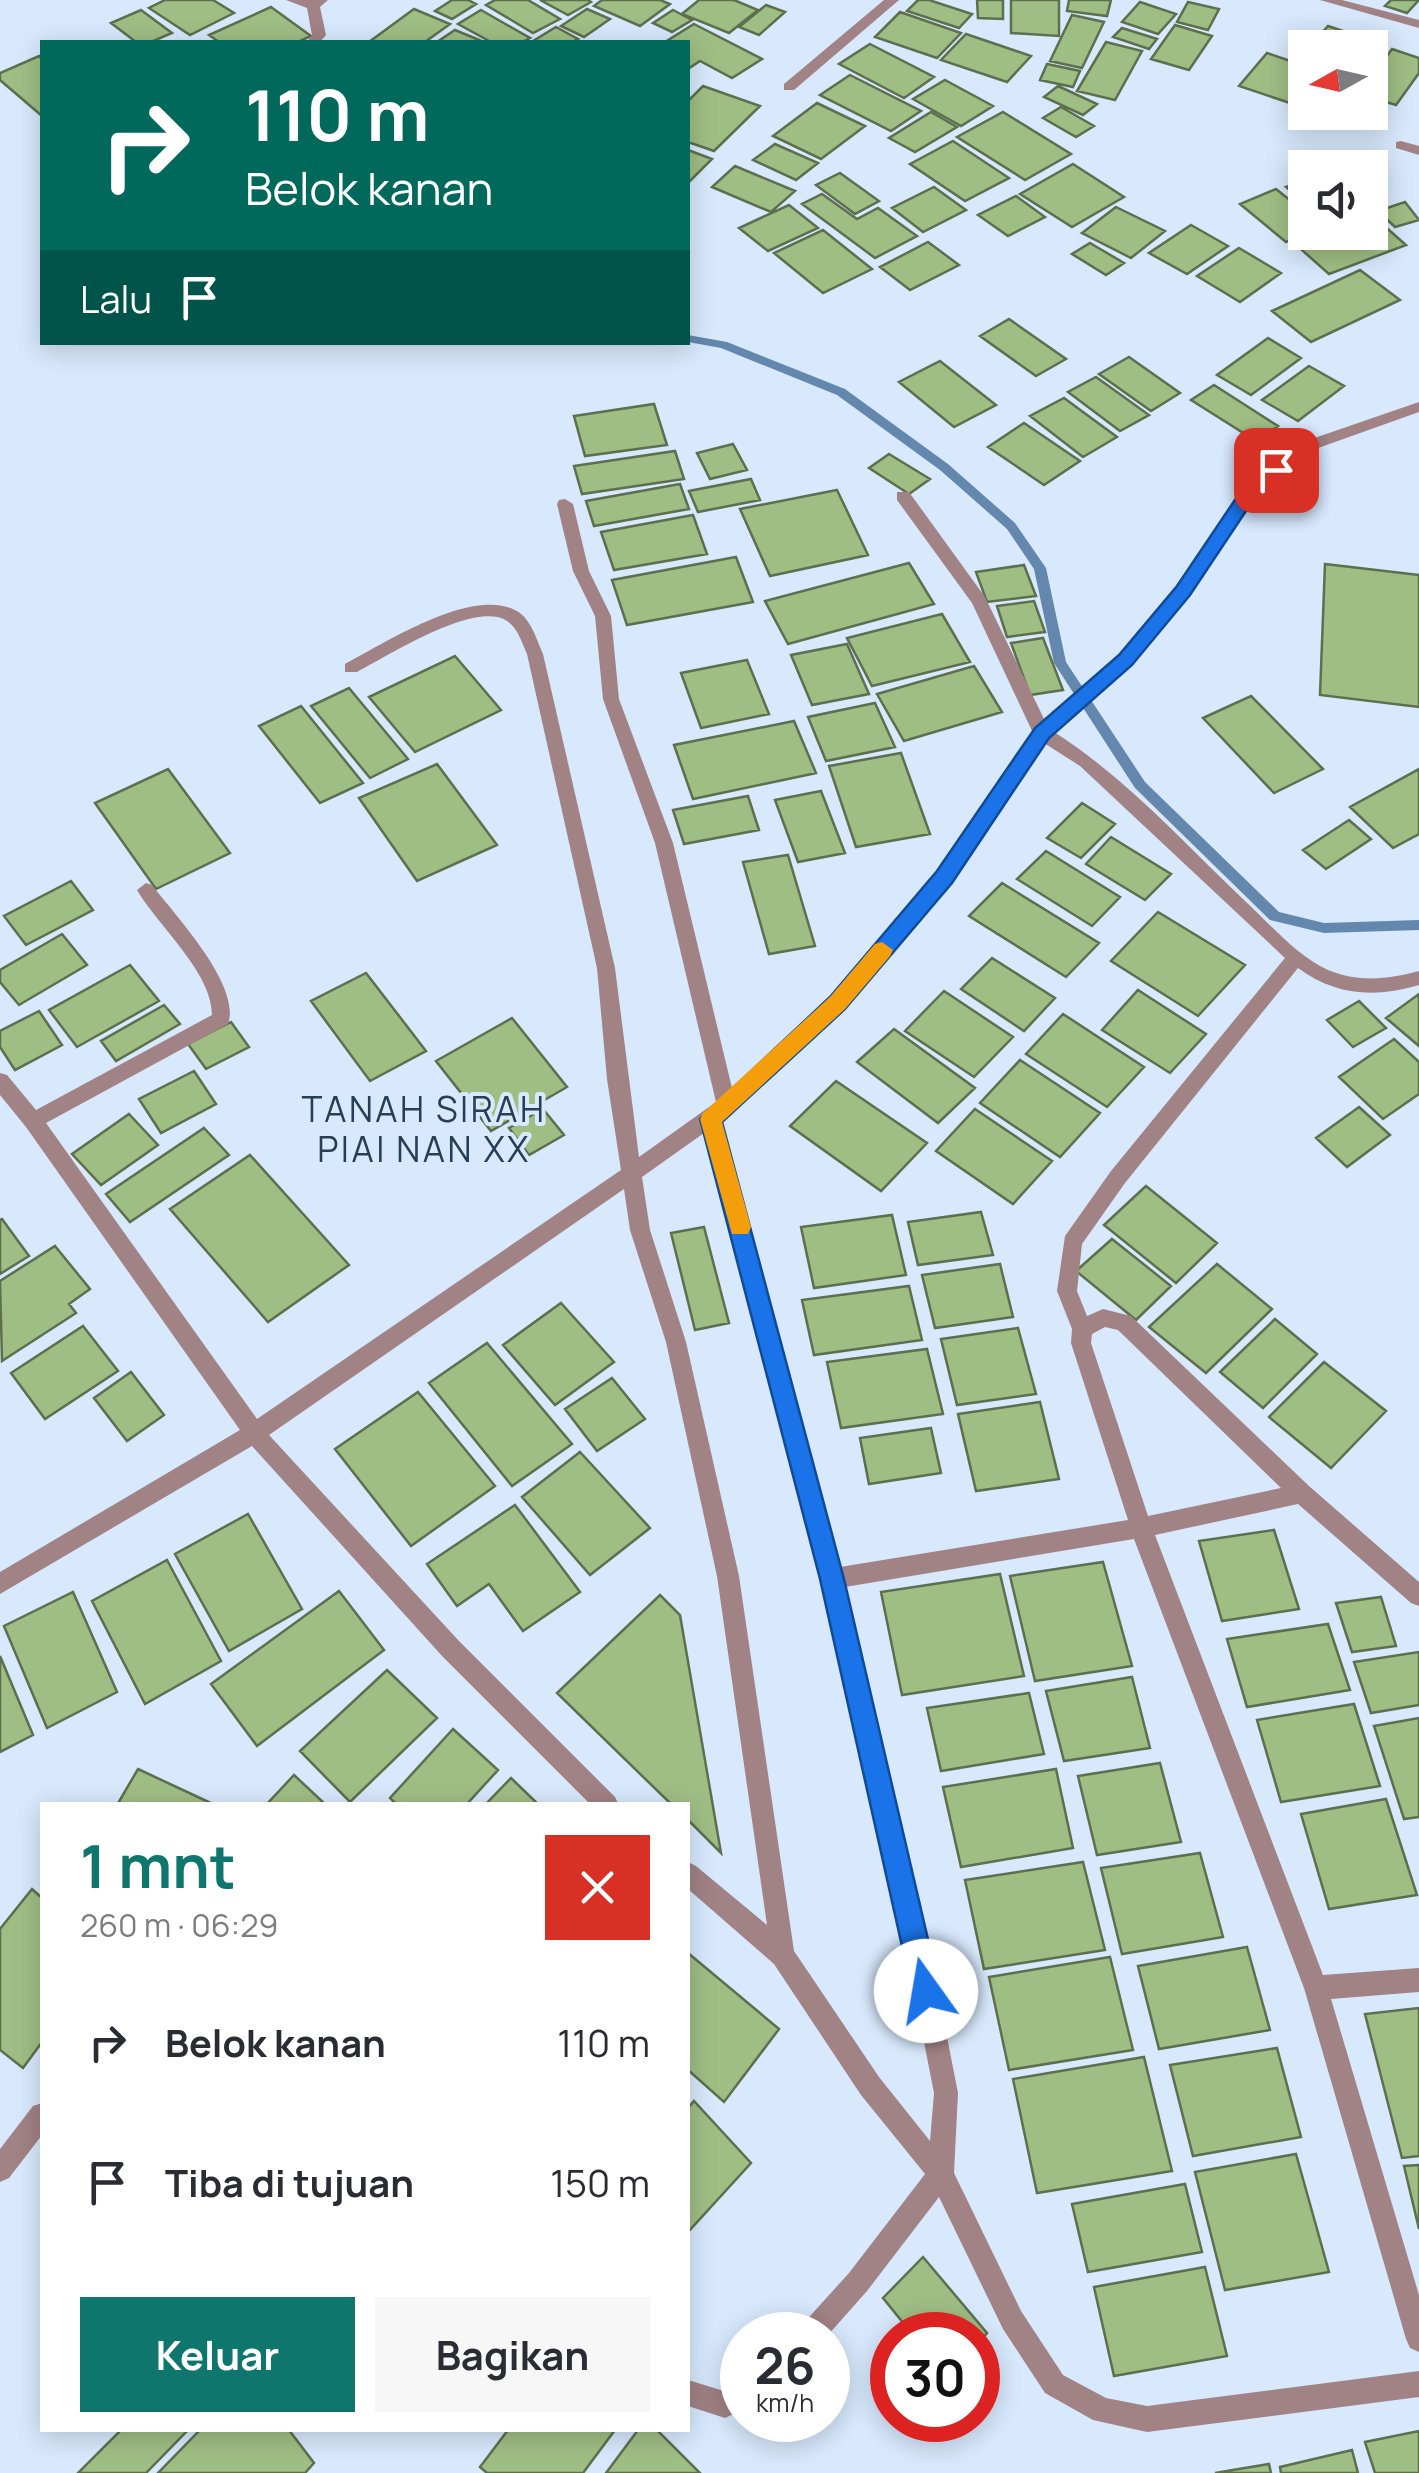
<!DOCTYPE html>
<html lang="id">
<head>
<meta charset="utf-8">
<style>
	body { margin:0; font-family:Manrope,sans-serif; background:#f7f7f7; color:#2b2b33; height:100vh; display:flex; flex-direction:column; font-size:38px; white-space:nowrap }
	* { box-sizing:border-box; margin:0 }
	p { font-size:32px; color:#7c7c81 }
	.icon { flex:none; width:55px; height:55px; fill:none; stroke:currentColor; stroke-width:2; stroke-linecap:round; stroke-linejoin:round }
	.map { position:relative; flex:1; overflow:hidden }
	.sheet { position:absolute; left:40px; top:1802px; width:650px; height:630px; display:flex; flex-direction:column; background:#fff; border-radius:0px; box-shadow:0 5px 25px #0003 }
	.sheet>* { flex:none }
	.banner { position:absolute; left:40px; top:40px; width:650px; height:305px; border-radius:0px; box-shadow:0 5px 25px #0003; background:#00695c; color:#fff; overflow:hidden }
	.needle { width:65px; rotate:262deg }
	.controls { position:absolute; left:1288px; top:30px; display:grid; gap:20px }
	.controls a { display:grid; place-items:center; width:100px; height:100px; border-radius:0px; background:#fff; box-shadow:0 5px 25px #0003; font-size:50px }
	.speed { position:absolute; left:720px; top:2312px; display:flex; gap:20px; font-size:50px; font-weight:700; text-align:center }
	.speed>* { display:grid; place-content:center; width:130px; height:130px; border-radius:50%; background:#fff; box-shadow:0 5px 25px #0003; line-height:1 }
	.speed small { font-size:25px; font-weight:400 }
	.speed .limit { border:15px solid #d22; background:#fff; color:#111 }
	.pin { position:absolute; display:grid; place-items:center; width:85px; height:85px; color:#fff; margin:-42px; border-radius:20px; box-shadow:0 5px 15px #0006 }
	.me { position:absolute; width:110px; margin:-55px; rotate:347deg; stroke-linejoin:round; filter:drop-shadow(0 0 8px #0008) }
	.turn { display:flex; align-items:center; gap:35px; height:210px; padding:0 40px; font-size:45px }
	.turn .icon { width:130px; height:130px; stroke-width:2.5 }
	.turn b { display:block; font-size:70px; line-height:85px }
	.then { display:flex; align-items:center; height:95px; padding:0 40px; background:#0003; gap:20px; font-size:38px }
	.round { display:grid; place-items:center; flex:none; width:105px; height:105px; border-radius:0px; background:#f7f7f7 }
	.headline { display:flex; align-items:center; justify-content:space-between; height:170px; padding:0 40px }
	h1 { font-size:60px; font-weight:700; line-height:75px; color:#0f766e }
	.primary-button { display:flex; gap:20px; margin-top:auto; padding:20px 40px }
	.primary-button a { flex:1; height:115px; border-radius:0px; background:#0f766e; color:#fff; font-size:40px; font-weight:700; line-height:115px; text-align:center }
	.primary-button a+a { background:#f7f7f7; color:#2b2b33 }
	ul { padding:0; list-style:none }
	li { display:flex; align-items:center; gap:30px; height:140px; padding:0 40px }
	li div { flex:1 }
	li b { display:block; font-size:38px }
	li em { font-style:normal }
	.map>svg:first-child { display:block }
</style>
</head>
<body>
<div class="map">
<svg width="1419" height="2473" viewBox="0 0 1419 2473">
	<rect width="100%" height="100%" fill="#d8e9fd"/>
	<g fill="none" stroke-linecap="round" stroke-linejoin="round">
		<!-- stream -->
		<path fill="#6487ad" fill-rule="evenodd" d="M688 335 727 342 845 389 948 464 1015 523 1046 568 1066 662 1145 782 1279 912 1324 923 1419 920V930L1324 933 1270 920 1135 788 1054 663 1034 569 1007 529 940 470 837 395 721 348 688 342Z"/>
	</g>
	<!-- building -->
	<path fill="#9fbe84" stroke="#5d6f4e" stroke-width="2.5" d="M165 0H213L234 13 190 35 149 8Z
		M452 0H468L476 4 452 19 435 11Z
		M495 0H528L560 19 533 33 486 5Z
		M540 0H588L591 2 568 15Z
		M602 0H660L670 4 640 26 594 6Z
		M699 0H734L758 10 729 33 682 14Z
		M918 0H929L972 14 959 28 907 11Z
		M977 0H1003V19L978 18Z
		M1011 0H1059V36L1011 33Z
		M1069 0H1111L1107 16 1067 11Z
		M1391 0H1419L1407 13 1385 6Z
		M1140 2 1176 14 1158 34 1122 22Z
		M1188 2 1219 9 1208 30 1177 22Z
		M766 5 785 12 759 35 739 27Z
		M271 7 311 36 298 42H219L209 35Z
		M414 9 450 24 425 42H369Z
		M587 9 610 19 584 37 561 26Z
		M141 10 172 33 151 42H136L111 23Z
		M481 10 530 38 522 42H491L458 24Z
		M673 10 692 20 672 32 653 23Z
		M900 12 961 33 937 58 875 37Z
		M1072 15 1104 22 1082 68 1050 61Z
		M694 24 762 59 732 78 700 61 688 69V42H665Z
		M1175 25 1212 36 1189 70 1151 59Z
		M1328 26 1376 42 1370 49 1309 48Z
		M556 27 578 39 572 42 533 41Z
		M1122 28 1157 39 1149 49 1113 37Z
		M455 30 484 42H437Z
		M966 34 1031 56 1007 82 941 60Z
		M1106 42 1142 51 1115 100 1077 91Z
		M870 44 934 77 904 98 839 64Z
		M1392 49 1419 58V73L1396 105 1370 97V79Z
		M1267 53 1305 66V108L1239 86Z
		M39 56 42 59V116L0 80V73Z
		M1047 64 1080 71 1073 87 1040 80Z
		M850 75 921 111 891 131 820 95Z
		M945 80 993 106 961 126 913 99Z
		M703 86 760 106 714 151 688 142V101Z
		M1058 86 1097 104 1083 115 1044 97Z
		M817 103 865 126 821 159 773 136Z
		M1061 107 1094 126 1076 137 1043 118Z
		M931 112 957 127 915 152 889 138Z
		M1003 112 1071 154 1025 180 957 137Z
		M953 141 1009 178 965 201 910 164Z
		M775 144 818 163 796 180 753 160Z
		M688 150 712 159 688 183Z
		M1073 164 1124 197 1072 227 1020 194Z
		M735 166 795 191 771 212 712 187Z
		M840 173 879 201 855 214 816 185Z
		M1305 180V203L1286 187Z
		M934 187 966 210 923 232 892 208Z
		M1276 189 1305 212V232H1309L1286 242 1240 204Z
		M822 194 857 219 878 208 917 236 875 258 802 204Z
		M1016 196 1045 217 1008 236 978 215Z
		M1405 202 1419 220 1395 227 1378 211Z
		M789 205 818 228 768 251 739 228Z
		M1116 207 1165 231 1131 258 1082 233Z
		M1372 215 1406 245 1329 274 1294 243 1323 232H1370Z
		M1191 225 1228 246 1187 274 1149 253Z
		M823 230 872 269 823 293 774 253Z
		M928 242 959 265 910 290 880 267Z
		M1090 243 1124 263 1106 275 1072 254Z
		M1239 248 1281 273 1240 302 1197 276Z
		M1360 270 1400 300 1311 342 1272 311Z
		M1009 319 1066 359 1036 376 980 336Z
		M1268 338 1301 358 1251 395 1217 375Z
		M1129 357 1180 393 1151 411 1099 374Z
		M940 361 996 405 954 427 899 382Z
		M1309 366 1344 386 1298 421 1262 400Z
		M1096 377 1149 415 1120 431 1068 392Z
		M1214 385 1278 426 1256 441 1191 400Z
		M1064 398 1117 437 1083 457 1030 416Z
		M654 404 667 445 585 456 574 416Z
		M1024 423 1080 461 1044 485 988 447Z
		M733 444 747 470 710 479 697 453Z
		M675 451 684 479 582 494 574 466Z
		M889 454 930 479 909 494 869 468Z
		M751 479 760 500 698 512 689 491Z
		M680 484 689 509 594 526 586 501Z
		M837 490 868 555 770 576 740 509Z
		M693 515 707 554 614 570 601 532Z
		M736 557 753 602 627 625 612 580Z
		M909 563 934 604 788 644 765 601Z
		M1325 564 1419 575V707L1320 695Z
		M1024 565 1036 596 987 602 976 572Z
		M1034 601 1045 632 1007 637 997 606Z
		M942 614 970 662 872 686 847 638Z
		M1043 638 1063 690 1030 695 1011 643Z
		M847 644 869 694 812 705 791 655Z
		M455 656 501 710 415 752 369 697Z
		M747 660 769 714 701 728 681 673Z
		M974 666 1002 712 904 741 877 694Z
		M349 688 408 759 370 778 311 706Z
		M1251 696 1323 769 1274 793 1203 718Z
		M875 703 895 747 826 761 808 717Z
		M301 706 363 783 320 803 259 726Z
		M794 721 816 773 693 799 674 745Z
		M901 753 930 834 856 847 829 766Z
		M437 764 497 845 417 881 359 798Z
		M168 769 230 853 156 889 95 803Z
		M1419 769V834L1393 848 1350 807Z
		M821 791 845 853 798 862 775 800Z
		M748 796 759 830 684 844 673 810Z
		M1082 803 1115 824 1081 858 1047 838Z
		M1349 820 1371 839 1326 869 1303 850Z
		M1111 837 1171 874 1145 900 1086 864Z
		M1046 851 1120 897 1092 926 1017 879Z
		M788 855 815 946 769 954 743 862Z
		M71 881 93 910 26 945 4 916Z
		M1002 883 1099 943 1066 977 969 916Z
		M1158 912 1245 965 1198 1016 1111 961Z
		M62 934 87 965 19 1005 0 982V970Z
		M992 958 1055 998 1024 1031 961 989Z
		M130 965 159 1001 77 1047 49 1010Z
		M366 973 426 1051 370 1081 311 1001Z
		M1138 990 1206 1034 1170 1073 1102 1030Z
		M944 991 1013 1037 974 1077 905 1031Z
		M1419 994V1046L1386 1018Z
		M1359 1001 1386 1028 1353 1047 1327 1020Z
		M164 1005 180 1024 116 1061 101 1041Z
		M39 1011 62 1045 15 1070 0 1047V1031Z
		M1063 1014 1144 1067 1107 1107 1026 1054Z
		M512 1018 567 1087 491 1131 436 1061Z
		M231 1022 249 1047 206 1069 188 1044Z
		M894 1029 975 1088 938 1123 857 1062Z
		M1394 1039 1419 1062V1094L1383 1119 1339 1077Z
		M1020 1060 1100 1113 1060 1157 980 1103Z
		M194 1071 216 1104 161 1133 139 1099Z
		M836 1081 927 1143 881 1191 790 1126Z
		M1359 1107 1390 1135 1347 1167 1316 1138Z
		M543 1109 564 1135 529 1155 509 1128Z
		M975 1109 1052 1161 1013 1204 936 1151Z
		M129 1114 158 1145 101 1185 72 1154Z
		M204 1128 229 1155 130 1222 106 1194Z
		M250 1155 349 1265 268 1322 170 1209Z
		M1146 1186 1217 1243 1176 1283 1104 1225Z
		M981 1212 993 1255 918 1265 908 1222Z
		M892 1215 906 1275 814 1288 801 1227Z
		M2 1219 29 1256 0 1274V1220Z
		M704 1227 729 1323 695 1330 671 1233Z
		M1112 1239 1171 1286 1136 1320 1076 1271Z
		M55 1246 90 1289 69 1304 76 1313 2 1361 0 1281Z
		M1000 1264 1013 1317 935 1328 922 1275Z
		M1217 1264 1272 1309 1206 1373 1149 1327Z
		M909 1286 922 1340 814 1355 802 1300Z
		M561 1303 614 1362 555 1405 503 1345Z
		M1275 1319 1317 1354 1263 1408 1220 1372Z
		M83 1326 118 1371 45 1419 11 1373Z
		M1018 1328 1036 1394 957 1405 941 1339Z
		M487 1343 572 1444 512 1486 429 1383Z
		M927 1349 943 1414 841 1428 827 1362Z
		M1324 1362 1386 1411 1331 1468 1269 1417Z
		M131 1372 164 1415 127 1441 94 1398Z
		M612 1378 645 1419 597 1451 565 1409Z
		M418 1392 495 1486 411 1546 335 1449Z
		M1040 1402 1059 1479 976 1491 958 1414Z
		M931 1428 941 1473 869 1484 860 1438Z
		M580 1452 650 1528 590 1575 522 1497Z
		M515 1505 580 1592 523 1631 489 1584 457 1606 427 1564Z
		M248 1514 302 1609 229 1651 175 1554Z
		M1274 1530 1299 1609 1222 1621 1199 1541Z
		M167 1560 221 1661 145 1704 92 1601Z
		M1103 1562 1132 1666 1035 1681 1010 1576Z
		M1000 1574 1024 1676 902 1695 881 1592Z
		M339 1591 384 1650 257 1746 211 1684Z
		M73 1592 117 1692 47 1728 4 1626Z
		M660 1595 680 1615 721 1853 688 1820V1805H672L557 1693Z
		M1381 1597 1396 1646 1352 1652 1336 1603Z
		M1328 1624 1350 1690 1247 1707 1227 1639Z
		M1419 1652V1705L1371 1713 1354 1662Z
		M0 1656 33 1735 0 1752Z
		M387 1670 437 1718 350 1802 300 1751Z
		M1132 1677 1150 1748 1064 1761 1046 1691Z
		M1029 1693 1044 1754 941 1771 927 1708Z
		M1354 1704 1380 1786 1281 1802 1257 1720Z
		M1419 1718V1817L1404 1819 1374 1726Z
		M453 1729 498 1770 466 1805H397L390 1798Z
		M1160 1763 1181 1842 1097 1855 1078 1776Z
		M138 1769 215 1805H117Z
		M1056 1769 1073 1848 961 1867 943 1787Z
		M294 1775 326 1805H266Z
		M511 1778 539 1805H485Z
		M1386 1799 1417 1895 1329 1909 1301 1814Z
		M1200 1853 1223 1937 1122 1954 1101 1868Z
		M1083 1862 1105 1950 984 1969 965 1880Z
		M32 1889 42 1898V2042L23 2068 0 2050V1929Z
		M1247 1947 1270 2030 1159 2049 1138 1966Z
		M688 1953 779 2029 724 2102 688 2070Z
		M1110 1957 1133 2050 1009 2070 989 1977Z
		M1419 2008V2156L1402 2158 1365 2014Z
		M1277 2048 1301 2137 1193 2156 1170 2065Z
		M1144 2057 1172 2171 1037 2193 1013 2079Z
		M694 2101 751 2163 688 2232V2108Z
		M1296 2154 1329 2272 1225 2290 1195 2172Z
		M1419 2165V2229L1404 2166Z
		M1185 2184 1202 2252 1088 2272 1072 2204Z
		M923 2257 987 2333 978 2344V2335H913L883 2298Z
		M1205 2267 1227 2356 1114 2376 1094 2287Z
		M121 2430H188L146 2473H78Z
		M200 2430H289L314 2463 305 2473H158Z
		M508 2430H615L583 2473H487L480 2467Z
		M638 2430H657L700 2473H606Z
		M1419 2431V2473H1375L1365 2442Z
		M1352 2450 1358 2473H1281L1280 2467Z
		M1269 2464 1271 2473H1215Z"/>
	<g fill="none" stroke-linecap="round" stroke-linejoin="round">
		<!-- minor -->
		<path fill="#a18285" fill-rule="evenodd" d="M286 0H328L320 7 326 35 320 42H307L312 35 307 8Z
			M884 0H899L794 90H784V84Z
			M1401 141 1419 146V155L1396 148V142Z
			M1419 402V412L1307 452 1256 496 1190 595 1131 664 1054 732C1125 777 1184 843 1245 901 1270 924 1297 956 1328 970 1359 983 1389 979 1419 971V985C1375 998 1336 996 1298 968L1125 1183 1082 1244 1077 1291 1087 1316 1103 1309 1131 1316 1309 1486 1419 1582V1606L1411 1603 1298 1504 1155 1535 1323 1975 1419 1968V1992L1331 1999 1419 2295V2352L1410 2348 1406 2339 1304 1988 1134 1539 845 1587 938 1991 958 2093 954 2173 1021 2311 1063 2375 1106 2398 1147 2406 1419 2371V2397L1147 2432 1093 2420 1045 2393 1003 2329 939 2197 867 2291 828 2335H797L801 2326 849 2273 925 2174 861 2095 774 1964 688 1889V1862L696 1866 767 1925 717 1576 666 1342 630 1230 624 1189 269 1435 459 1641 615 1797 619 1805H591L443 1657 252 1446 0 1594V1572L240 1430 26 1127 0 1095V1073L7 1075 36 1110 212 1015C212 972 158 926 137 890L146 883 152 885C175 915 242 986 228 1024L46 1123 257 1419 621 1170 607 1079 597 968 527 654C522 643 518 628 507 621 475 600 388 656 357 672H345V664C385 643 477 583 520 613 532 622 537 641 543 654L615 968 639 1157 716 1102 655 843 603 699 595 616 573 571 557 504 559 500 565 499 573 504 589 571 611 616 619 699 673 843 732 1088 831 998 938 872 1033 733 972 603 897 500V492H909L985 597 1045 721 1119 656 1178 587 1244 488 1297 444ZM1044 743 1080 766 1285 958 1111 1171 1065 1236 1057 1291 1072 1329 1071 1343 1128 1520 840 1567 720 1121 845 1008 950 882ZM704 1133 821 1579 914 1991 934 2093 930 2141 879 2077 794 1951 739 1576 686 1342 650 1230 642 1177ZM1105 1327 1118 1330 1281 1488 1148 1516 1091 1343 1092 1334Z
			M42 2103V2135L9 2178 0 2182V2149L33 2106Z
			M688 2380 724 2391 742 2383V2410L725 2418 688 2406Z"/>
		<!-- tertiary -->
		<path fill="#a18285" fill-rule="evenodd" d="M1320 0H1342L1419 20V28Z"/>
	</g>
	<!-- route -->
	<path fill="#1a73e8" stroke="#114b97" stroke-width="2.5" d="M1276 464 1285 470 1282 474 1256 496 1190 595 1132 665 1049 738 952 883 845 1009 722 1122 844 1579 940 1991 936 2001 926 2005 916 2001 912 1991 820 1579 700 1119 830 997 937 871 1035 728 1119 655 1177 586 1243 488Z"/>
	<!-- slow -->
	<path fill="#f59e0b" d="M882 942 893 950 890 956 845 1009 722 1122 751 1227 748 1234H732L700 1119 703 1113 830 997 875 944Z"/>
	<g text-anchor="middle" stroke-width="8" stroke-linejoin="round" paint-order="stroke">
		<!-- quarter labels -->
		<g font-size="35" letter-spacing="2.5" fill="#263e57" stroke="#d8e9fd">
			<text x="424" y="1122">TANAH SIRAH<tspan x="424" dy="40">PIAI NAN XX</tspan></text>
		</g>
	</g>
</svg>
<div class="controls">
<a><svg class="needle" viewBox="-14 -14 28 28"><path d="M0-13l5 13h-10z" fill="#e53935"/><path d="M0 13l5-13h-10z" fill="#7c7c81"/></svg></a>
<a><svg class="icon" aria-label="sound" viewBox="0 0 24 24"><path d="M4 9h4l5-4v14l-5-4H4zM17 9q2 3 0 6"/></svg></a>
</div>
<div class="speed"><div>26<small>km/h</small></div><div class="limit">30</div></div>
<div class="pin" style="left:1276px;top:470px;background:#d93025"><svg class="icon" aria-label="arrive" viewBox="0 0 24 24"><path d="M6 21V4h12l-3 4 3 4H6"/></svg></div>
<svg class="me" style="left:926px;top:1991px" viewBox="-20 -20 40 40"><circle r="19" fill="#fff"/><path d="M0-13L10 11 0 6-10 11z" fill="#1a73e8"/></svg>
<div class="banner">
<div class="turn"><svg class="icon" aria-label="right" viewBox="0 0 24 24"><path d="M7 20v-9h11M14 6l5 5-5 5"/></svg><div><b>110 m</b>Belok kanan</div></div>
<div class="then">Lalu<svg class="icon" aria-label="arrive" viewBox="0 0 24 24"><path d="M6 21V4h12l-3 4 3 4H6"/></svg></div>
</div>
<section class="sheet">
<div class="headline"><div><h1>1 mnt</h1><p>260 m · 06:29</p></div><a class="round" style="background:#d93025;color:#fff"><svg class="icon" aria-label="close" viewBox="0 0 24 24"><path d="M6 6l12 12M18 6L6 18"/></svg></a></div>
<ul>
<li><svg class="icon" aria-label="right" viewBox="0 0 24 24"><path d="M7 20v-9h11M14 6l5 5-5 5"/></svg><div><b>Belok kanan</b></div><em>110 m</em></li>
<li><svg class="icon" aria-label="arrive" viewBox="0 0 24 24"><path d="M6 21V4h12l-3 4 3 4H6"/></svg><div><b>Tiba di tujuan</b></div><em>150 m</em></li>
</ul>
<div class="primary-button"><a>Keluar</a><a>Bagikan</a></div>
</section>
</div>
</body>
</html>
